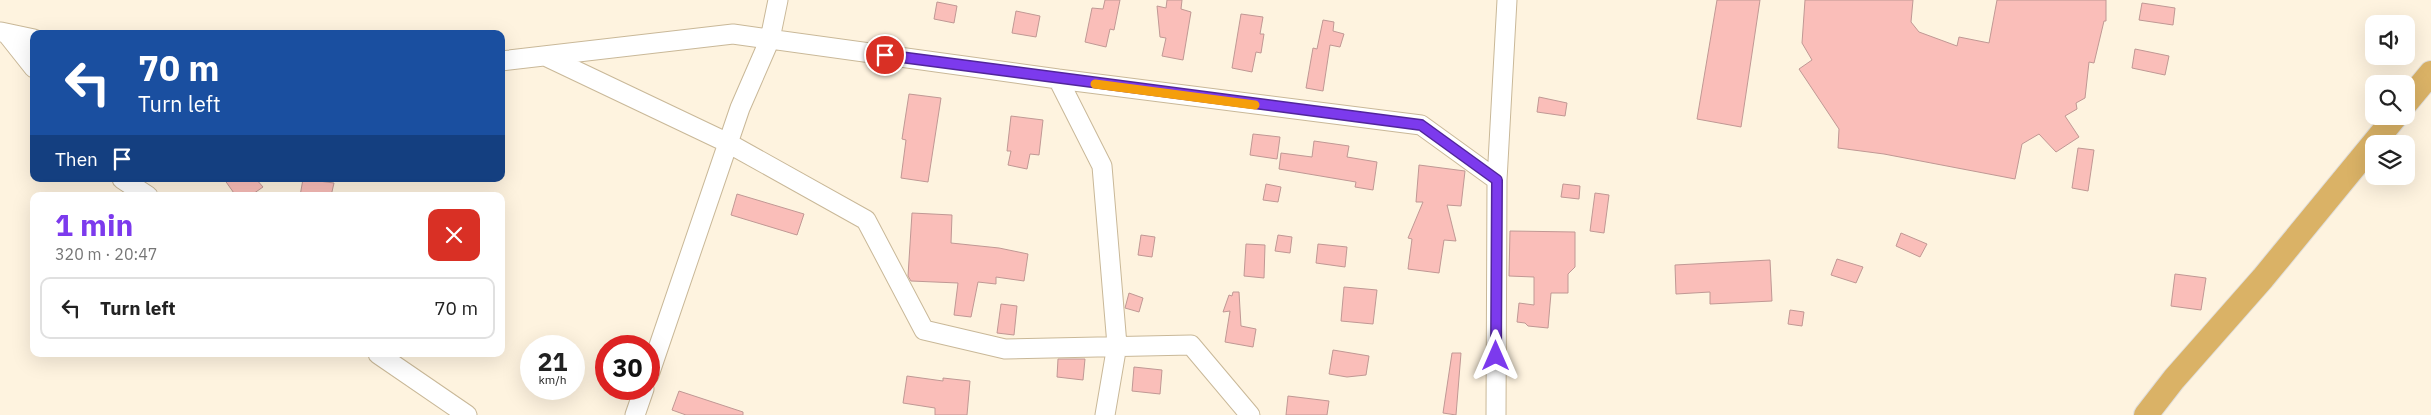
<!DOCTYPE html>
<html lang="en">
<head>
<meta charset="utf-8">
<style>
	body { margin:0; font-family:"IBM Plex Sans",sans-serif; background:#f6f6f6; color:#222; height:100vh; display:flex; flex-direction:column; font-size:19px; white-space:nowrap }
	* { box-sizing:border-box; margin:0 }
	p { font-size:16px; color:#767676 }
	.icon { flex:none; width:28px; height:28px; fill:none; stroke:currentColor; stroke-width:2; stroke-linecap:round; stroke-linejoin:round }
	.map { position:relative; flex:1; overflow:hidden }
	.panel { position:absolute; left:30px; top:192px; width:475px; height:165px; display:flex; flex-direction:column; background:#fff; border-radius:10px; box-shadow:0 5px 20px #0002 }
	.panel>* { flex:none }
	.hud { position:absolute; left:30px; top:30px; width:475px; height:152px; border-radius:10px; box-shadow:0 5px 20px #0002; background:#1a4fa0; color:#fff; overflow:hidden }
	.buttons { position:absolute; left:2365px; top:15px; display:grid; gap:10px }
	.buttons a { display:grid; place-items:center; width:50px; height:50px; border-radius:10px; background:#fff; box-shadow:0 5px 20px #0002; font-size:25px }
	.speed { position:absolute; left:520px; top:335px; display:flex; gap:10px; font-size:25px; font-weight:700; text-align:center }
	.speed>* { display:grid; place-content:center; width:65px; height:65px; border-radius:50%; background:#fff; box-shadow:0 5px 20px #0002; line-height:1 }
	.speed small { font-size:12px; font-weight:400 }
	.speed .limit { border:8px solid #d22; background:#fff; color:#111 }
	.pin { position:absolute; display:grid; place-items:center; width:42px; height:42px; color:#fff; margin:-21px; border:2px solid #fff; border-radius:50%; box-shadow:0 1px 5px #0007 }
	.me { position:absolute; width:55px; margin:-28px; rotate:0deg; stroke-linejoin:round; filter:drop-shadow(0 0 4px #0008) }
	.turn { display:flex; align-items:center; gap:18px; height:105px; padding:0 25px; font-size:22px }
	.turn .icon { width:65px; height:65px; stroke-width:2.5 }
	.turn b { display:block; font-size:35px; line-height:42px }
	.then { display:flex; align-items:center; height:48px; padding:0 25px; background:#0003; gap:10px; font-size:19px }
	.round { display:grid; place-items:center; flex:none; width:52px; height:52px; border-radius:10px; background:#f6f6f6 }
	.head { display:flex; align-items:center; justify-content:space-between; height:85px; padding:0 25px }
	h1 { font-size:30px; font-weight:700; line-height:38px; color:#7c3aed }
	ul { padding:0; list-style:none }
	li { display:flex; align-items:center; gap:15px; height:62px; margin:0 10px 8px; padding:0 15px; border:2px solid #e0e0e0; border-radius:10px }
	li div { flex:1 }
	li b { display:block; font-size:19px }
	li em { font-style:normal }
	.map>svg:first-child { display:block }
</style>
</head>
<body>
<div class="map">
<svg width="2431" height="415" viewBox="0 0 2431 415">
	<rect width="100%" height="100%" fill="#fef3df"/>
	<!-- building -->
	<path fill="#fabeb9" stroke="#c09894" d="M1105 0H1120L1114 30 1110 29 1106 47 1085 42 1092 8 1103 9Z
		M1167 0H1182L1181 9 1191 12 1183 60 1162 56 1166 38 1160 37 1157 6 1166 8Z
		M1717 0H1760L1741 127 1697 119Z
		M1805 0H1913L1911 22 1919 32 1957 46 1959 37 1989 43 1997 0H2106V21H2104L2094 63 2089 62 2085 98 2076 103 2077 109 2065 116 2079 137 2056 152 2039 134 2022 144 2015 179 1884 154 1838 148 1839 129 1799 69 1812 60 1802 43Z
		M937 2 957 6 954 23 934 19Z
		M2142 3 2175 8 2173 25 2139 20Z
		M1016 11 1040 16 1036 37 1012 33Z
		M1241 14 1263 17 1260 34H1264L1261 53 1256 52 1252 72 1232 68Z
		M1323 20 1334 22 1333 31 1344 34 1340 47 1330 45 1323 91 1306 88 1313 48 1317 49Z
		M2135 49 2169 56 2165 75 2132 68Z
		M909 94 941 98 928 182 901 178 906 140 902 139Z
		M1539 97 1567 103 1565 116 1537 112Z
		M1011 116 1043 120 1039 155 1030 154 1027 169 1008 165 1011 151H1007Z
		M1253 134 1280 137 1277 159 1250 155Z
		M1314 141 1349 146 1347 157 1377 162 1373 190 1355 187 1356 182 1279 169 1281 153 1312 157Z
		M2078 148 2094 150 2088 191 2072 188Z
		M1419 165 1465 171 1461 206 1447 205 1456 241 1444 240 1439 273 1408 269 1412 239 1408 238 1423 202H1416Z
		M224 179H256L263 187 250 196H236Z
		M303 179 334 183 331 196H300Z
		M1266 184 1281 187 1278 202 1263 200Z
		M1563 184 1580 186 1579 199 1561 197Z
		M1595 193 1609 195 1604 233 1590 231Z
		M737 194 804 214 797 235 731 215Z
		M912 213 952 215 951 243 999 248 1028 254 1024 281 996 277V284L978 282 971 317 954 315 958 283 911 281 908 276Z
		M1510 231 1575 232V267L1568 274V293H1551L1548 328 1528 326 1525 323 1517 322 1519 303 1534 305V277L1509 276Z
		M1901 233 1927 244 1920 257 1896 246Z
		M1141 235 1155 237 1152 257 1138 255Z
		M1278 235 1292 237 1290 253 1275 251Z
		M1246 244 1265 245 1264 278 1244 276Z
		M1318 244 1347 247 1345 267 1316 263Z
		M1837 259 1863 267 1856 283 1831 275Z
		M1770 260 1772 301 1710 304V292L1676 294 1675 265Z
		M2175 274 2206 278 2201 310 2171 306Z
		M1344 287 1377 290 1373 324 1341 321Z
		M1233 292H1239L1241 326 1256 329 1253 347 1225 342 1230 311 1223 312 1229 295 1232 296Z
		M1129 293 1143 298 1139 312 1125 308Z
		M1001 304 1017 306 1014 335 997 333Z
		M1790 310 1804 312 1802 326 1788 324Z
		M1333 350 1369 356 1366 375 1347 377 1329 374Z
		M1452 353H1461L1456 415 1443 413Z
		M1058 359H1085L1083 380 1057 377Z
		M1134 367 1162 370 1160 394 1132 391Z
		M907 376 943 381V378L970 381 967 415H935V408L903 403Z
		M679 391 743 412V415H686L672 410Z
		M1288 396 1329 401 1327 415H1286Z"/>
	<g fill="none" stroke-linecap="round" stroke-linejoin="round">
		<!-- minor casing -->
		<g stroke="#c9b898" stroke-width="21">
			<path id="minor" d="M1 32 34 39
				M7 34 34 68
				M545 56 728 143 866 220 924 330 1005 349 1191 345 1250 415
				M501 61 733 34 1058 79 1102 166 1117 345 1105 415
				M1058 79 1421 125 1497 180
				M122 179 148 196
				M378 354 467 415
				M649 375 740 108 770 39 778 0
				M635 415 644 389
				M1496 415 1497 180 1507 0"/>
		</g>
		<!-- major casing -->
		<g stroke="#e0dfdd" stroke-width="26">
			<path id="major" d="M2406 103 2431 73
				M2146 415 2174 379 2263 278 2396 116"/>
		</g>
		<!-- minor -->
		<use href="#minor" stroke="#fff" stroke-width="19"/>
		<!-- major -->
		<use href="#major" stroke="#dab266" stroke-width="24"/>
	</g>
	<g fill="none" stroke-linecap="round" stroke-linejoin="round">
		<!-- route casing -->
		<g stroke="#51269a" stroke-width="12">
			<path id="route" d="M885 55 1421 125 1497 180 1496 356"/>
		</g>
		<!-- route -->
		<use href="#route" stroke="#7c3aed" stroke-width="9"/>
		<!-- slow -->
		<path stroke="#f59e0b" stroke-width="9" d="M1095 84 1255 105"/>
	</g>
</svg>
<div class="buttons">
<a><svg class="icon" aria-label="sound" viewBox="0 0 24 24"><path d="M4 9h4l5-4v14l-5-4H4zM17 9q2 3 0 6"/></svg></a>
<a><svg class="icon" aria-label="search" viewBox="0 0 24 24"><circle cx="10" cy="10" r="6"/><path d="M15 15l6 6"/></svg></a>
<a><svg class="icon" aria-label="layers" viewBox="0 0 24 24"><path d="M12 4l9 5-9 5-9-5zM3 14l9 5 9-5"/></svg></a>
</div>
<div class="speed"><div>21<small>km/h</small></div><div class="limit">30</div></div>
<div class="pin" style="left:885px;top:55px;background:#d93025"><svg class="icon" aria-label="arrive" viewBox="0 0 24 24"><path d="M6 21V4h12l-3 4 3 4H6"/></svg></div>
<svg class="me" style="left:1496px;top:356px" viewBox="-20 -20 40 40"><path d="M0-17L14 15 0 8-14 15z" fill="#7c3aed" stroke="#fff" stroke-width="4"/></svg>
<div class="hud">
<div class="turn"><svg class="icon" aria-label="left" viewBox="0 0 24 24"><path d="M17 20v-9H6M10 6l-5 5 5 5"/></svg><div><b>70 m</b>Turn left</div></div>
<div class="then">Then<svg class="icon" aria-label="arrive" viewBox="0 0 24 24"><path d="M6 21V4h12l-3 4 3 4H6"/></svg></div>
</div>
<section class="panel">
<div class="head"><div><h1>1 min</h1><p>320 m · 20:47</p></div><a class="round" style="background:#d93025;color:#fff"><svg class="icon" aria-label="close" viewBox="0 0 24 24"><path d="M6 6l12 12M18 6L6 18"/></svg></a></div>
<ul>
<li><svg class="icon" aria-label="left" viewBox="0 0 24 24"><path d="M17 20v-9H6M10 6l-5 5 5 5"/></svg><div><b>Turn left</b></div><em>70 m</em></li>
</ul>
</section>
</div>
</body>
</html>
